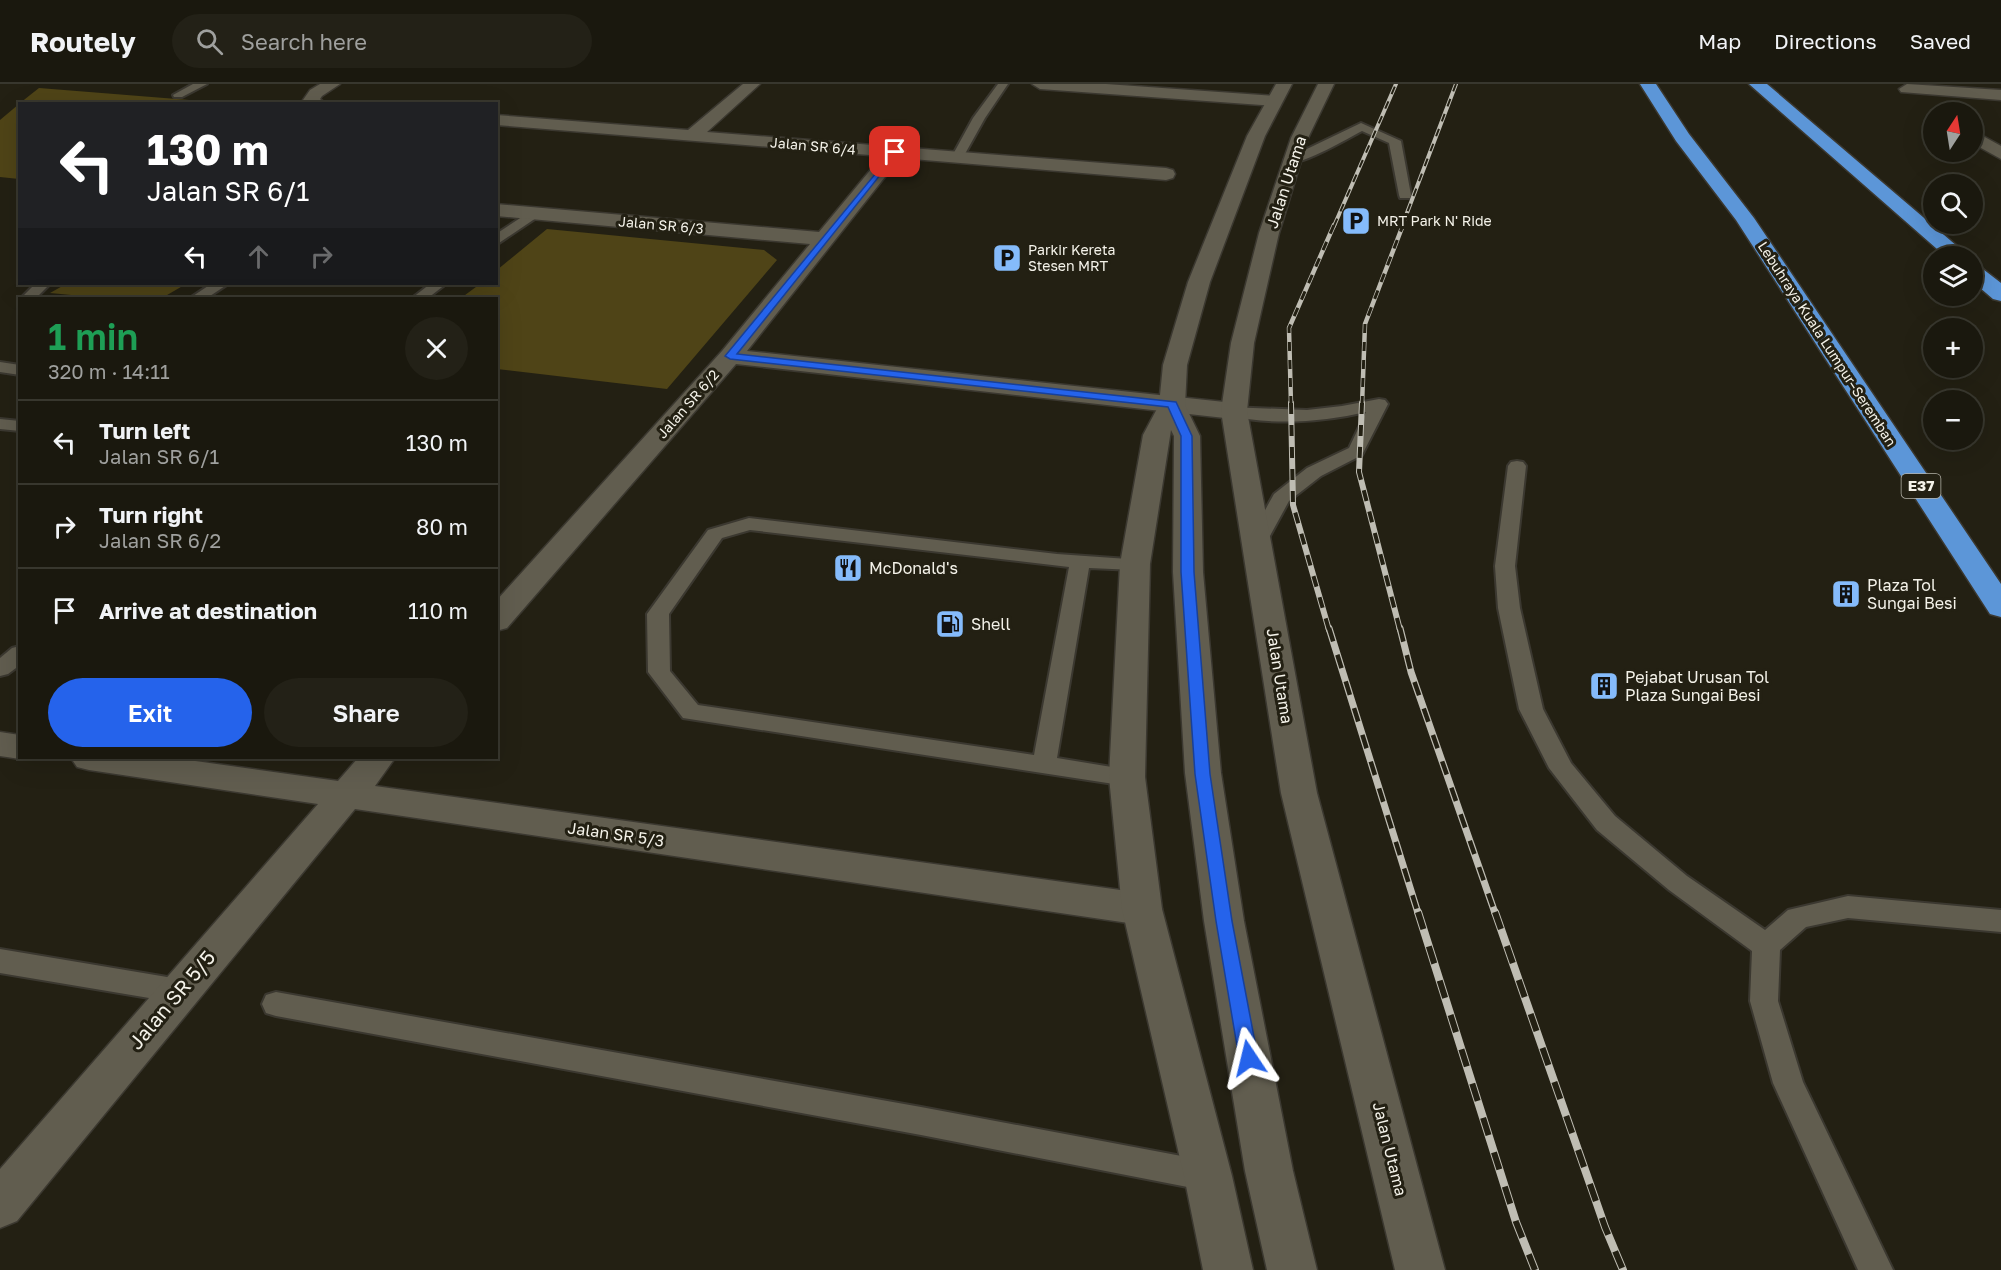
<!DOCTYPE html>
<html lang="en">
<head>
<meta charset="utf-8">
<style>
	body { margin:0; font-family:"Golos Text",sans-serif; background:#232117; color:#f1f3f6; height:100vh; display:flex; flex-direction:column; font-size:22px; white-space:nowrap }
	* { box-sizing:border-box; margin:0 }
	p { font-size:20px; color:#9fa09e }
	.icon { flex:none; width:33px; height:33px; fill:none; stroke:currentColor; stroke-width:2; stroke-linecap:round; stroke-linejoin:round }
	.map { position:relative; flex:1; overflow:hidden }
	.details { position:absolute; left:18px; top:213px; width:480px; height:462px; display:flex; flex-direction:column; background:#1a180e; border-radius:0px; box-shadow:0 6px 24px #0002,0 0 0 2px #38372e }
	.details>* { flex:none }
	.top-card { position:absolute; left:18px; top:18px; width:480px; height:183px; border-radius:0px; box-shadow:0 6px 24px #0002,0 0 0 2px #38372e; background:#202124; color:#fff; overflow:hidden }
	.needle { width:39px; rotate:12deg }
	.fabs { position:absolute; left:1923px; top:18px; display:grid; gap:12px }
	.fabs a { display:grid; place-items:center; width:60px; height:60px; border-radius:50%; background:#1a180e; box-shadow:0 6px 24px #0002,0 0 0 2px #38372e; font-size:30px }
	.pin { position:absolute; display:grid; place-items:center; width:51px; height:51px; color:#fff; margin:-26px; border-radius:12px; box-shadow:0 3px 9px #0006 }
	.me { position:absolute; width:66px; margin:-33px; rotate:350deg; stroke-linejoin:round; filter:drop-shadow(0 0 4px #0008) }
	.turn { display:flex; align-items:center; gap:21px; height:126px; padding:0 30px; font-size:27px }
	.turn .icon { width:78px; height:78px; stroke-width:2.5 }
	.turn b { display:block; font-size:42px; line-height:51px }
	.lanes { display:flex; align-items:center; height:57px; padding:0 30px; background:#0003; justify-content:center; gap:30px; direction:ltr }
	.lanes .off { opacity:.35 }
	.round { display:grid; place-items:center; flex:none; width:63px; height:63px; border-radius:32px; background:#232117 }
	.headline { display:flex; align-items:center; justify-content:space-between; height:102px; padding:0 30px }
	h1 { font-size:36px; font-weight:600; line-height:45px; color:#1e9e55 }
	.button { display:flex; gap:12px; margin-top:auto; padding:12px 30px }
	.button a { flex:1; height:69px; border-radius:36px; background:#2563eb; color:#fff; font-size:24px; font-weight:600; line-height:69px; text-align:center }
	.button a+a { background:#232117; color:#f1f3f6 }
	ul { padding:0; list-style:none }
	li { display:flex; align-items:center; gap:18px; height:84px; padding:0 30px; border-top:2px solid #38372e }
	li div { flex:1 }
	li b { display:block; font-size:22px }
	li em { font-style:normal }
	header { display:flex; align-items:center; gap:36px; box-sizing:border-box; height:84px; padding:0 30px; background:#1a180e; border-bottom:2px solid #38372e }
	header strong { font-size:28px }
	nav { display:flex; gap:33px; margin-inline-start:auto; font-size:21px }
	.search { width:420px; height:54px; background:#232117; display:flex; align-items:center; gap:15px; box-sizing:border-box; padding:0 21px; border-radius:33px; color:#9fa09e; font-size:22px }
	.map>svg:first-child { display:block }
</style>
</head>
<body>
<header>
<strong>Routely</strong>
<div class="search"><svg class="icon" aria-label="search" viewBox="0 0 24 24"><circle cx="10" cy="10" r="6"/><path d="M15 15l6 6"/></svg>Search here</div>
<nav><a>Map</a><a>Directions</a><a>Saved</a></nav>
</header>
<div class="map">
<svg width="2001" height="1186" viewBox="0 0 2001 1186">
	<rect width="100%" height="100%" fill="#232013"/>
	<!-- green -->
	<path fill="#4f4417" d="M39 4 227 19H20Z
		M19 20V95L0 93V36Z
		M547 145 764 166 777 176 667 305 497 285 496 214H461L480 200H496L497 186Z
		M66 200H186L162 214H103L50 209Z"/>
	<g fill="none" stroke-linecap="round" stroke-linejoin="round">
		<!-- service casing -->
		<g stroke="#3b3830" stroke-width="4">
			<path id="service" d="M193 0H207L182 13H174L173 11Z
				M998 0H1008L985 34 961 77H953L951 74 973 34Z
				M1361 39 1401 57 1411 111 1410 114H1400L1399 111 1389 59 1362 47C1347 55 1301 82 1286 79L1284 76Z
				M534 125 539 126 541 129 539 132 496 161V150Z
				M35 200H50L36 214H21Z
				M211 200H228L207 214H190Z
				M430 200H446L428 214H412Z
				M0 278 20 281V291L0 288Z
				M1379 315 1385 316 1388 320 1362 371 1321 392 1289 417 1265 461H1251L1248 457 1274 410 1307 384 1349 364 1366 328C1323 338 1272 342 1228 331L1225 327 1228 323 1307 326 1342 322Z
				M0 335 20 337V347L0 345Z
				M1517 377 1523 378 1526 382 1515 482 1520 524 1543 625 1571 679 1615 732 1687 792 1765 846 1788 826 1848 812 2001 826V848L1848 834 1806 843 1780 866 1778 917 1803 998 1893 1186H1858L1773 999 1750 917 1752 867 1669 806 1597 746 1549 684 1519 625 1498 524 1495 482 1508 382 1511 378Z
				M749 434 1057 470 1142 476 1145 480 1142 484 1135 486 1089 484 1057 674 1136 687 1139 693 1136 699 1127 702 683 634 648 588 647 530 708 446ZM750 446 1069 483 1034 671 698 621 670 587 669 530 722 454Z
				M20 562V581L8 590 0 592V574L12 564Z
				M0 865 179 895 189 898 193 907 189 916 179 919 0 889Z
				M276 908 921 1023 1208 1077 1219 1081 1224 1092 1219 1103 1208 1107 921 1051 276 932 266 929 262 920 266 911Z"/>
		</g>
		<!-- minor casing -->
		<g stroke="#3b3830" stroke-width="3">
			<path id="minor" d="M320 0H340L322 12 320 15 326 20 305 19 303 16 310 6Z
				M743 0H760L707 48 1166 84 1173 86 1175 90 1173 94 1166 96 900 74 747 267 1234 319 1243 322 1247 327 1243 332 1234 335 736 280 507 544 496 547V517L722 267 810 160 496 132V120L819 148 882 72 496 41V31L688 46Z
				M1032 0H1106L1274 12 1282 17 1274 22 1040 5Z
				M1907 0 2001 6V16L1901 8 1899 5Z
				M1972 46 2001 62V75L1972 59Z
				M0 648 20 651V674H26L20 675 0 672Z
				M71 674H174L338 697 358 674H395L375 702 1142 809 1156 814 1162 825 1156 836 1142 841 355 725 17 1137 0 1144V1085L318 720 89 686 77 683Z"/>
		</g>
		<!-- tertiary casing -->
		<g stroke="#3b3830" stroke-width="3">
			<path id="tertiary" d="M1276 0H1292L1265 52 1210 198 1187 281 1185 321 1200 352 1203 488 1221 689 1244 837 1293 1087 1317 1186H1267L1245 1087 1204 837 1185 689 1173 488 1174 352 1171 346 1150 480 1145 693 1162 825 1232 1092 1253 1186H1203L1184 1092 1122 825 1109 693 1120 480 1143 351 1159 321 1163 281 1188 198 1247 52Z
				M1318 0H1334L1308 54 1279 149 1254 259 1247 327 1317 709 1445 1186H1395L1281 709 1221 327 1231 259 1259 149 1291 54Z"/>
		</g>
		<!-- motorway casing -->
		<g stroke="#3b3830" stroke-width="3">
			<path id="motorway" d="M1640 0H1656L1689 50 1754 134 2001 500V533L1990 530 1736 136 1676 57Z
				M1749 0H1767L1964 168 1967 172H1945Z
				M1972 180 1979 182 2001 199V217L1993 215 1972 197Z"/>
		</g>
		<!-- service -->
		<use href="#service" fill="#615d4f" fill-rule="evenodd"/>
		<!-- minor -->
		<use href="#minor" fill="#615d4f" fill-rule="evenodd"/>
		<!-- tertiary -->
		<use href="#tertiary" fill="#615d4f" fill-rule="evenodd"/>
		<!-- motorway -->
		<use href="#motorway" fill="#5c96d8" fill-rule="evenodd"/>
		<!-- rail-far4 casing -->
		<g stroke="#bfbdb3" stroke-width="4">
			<path id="rail-far4" d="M1334 142 1396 0
				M1402 142 1456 0"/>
		</g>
		<!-- rail-far3 casing -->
		<g stroke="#bfbdb3" stroke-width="4.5">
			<path id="rail-far3" d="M1291 321 1289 244 1334 141
				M1362 321 1365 240 1403 141"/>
		</g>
		<!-- rail-far2 casing -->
		<g stroke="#bfbdb3" stroke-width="6">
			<path id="rail-far2" d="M1291 319 1293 421 1329 546
				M1362 319 1359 388 1400 546"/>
		</g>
		<!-- rail-far1 casing -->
		<g stroke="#bfbdb3" stroke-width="7">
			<path id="rail-far1" d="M1329 544 1418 829
				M1400 544 1411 588 1495 829"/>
		</g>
		<!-- rail casing -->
		<g stroke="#bfbdb3" stroke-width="8">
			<path id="rail" d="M1418 828 1516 1138 1535 1186
				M1495 828 1605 1143 1623 1186"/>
		</g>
		<!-- rail-far4 -->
		<use href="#rail-far4" stroke="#232013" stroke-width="2" stroke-dasharray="8" stroke-linecap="butt"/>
		<!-- rail-far3 -->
		<use href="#rail-far3" stroke="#232013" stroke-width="3" stroke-dasharray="9" stroke-linecap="butt"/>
		<!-- rail-far2 -->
		<use href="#rail-far2" stroke="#232013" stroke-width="4" stroke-dasharray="11" stroke-linecap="butt"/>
		<!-- rail-far1 -->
		<use href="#rail-far1" stroke="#232013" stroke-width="4.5" stroke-dasharray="14" stroke-linecap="butt"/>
		<!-- rail -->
		<use href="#rail" stroke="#232013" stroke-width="6" stroke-dasharray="18" stroke-linecap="butt"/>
	</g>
	<!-- route -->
	<path fill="#2563eb" stroke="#184099" stroke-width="1.5" d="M895 66 897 70 737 270 1176 318 1192 352 1194 488 1210 690 1232 837 1258 974 1255 979 1249 981 1242 979 1239 974 1216 837 1195 690 1181 488V352L1168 323 730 275 725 272Z"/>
	<!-- icons -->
	<defs>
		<g id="parking-square" transform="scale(1.5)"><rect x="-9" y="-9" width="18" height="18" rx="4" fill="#85bbfb" stroke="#232013"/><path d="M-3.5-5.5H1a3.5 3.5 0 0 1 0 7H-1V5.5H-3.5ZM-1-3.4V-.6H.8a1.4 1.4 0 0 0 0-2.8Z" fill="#111"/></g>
		<g id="restaurant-square" transform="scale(1.5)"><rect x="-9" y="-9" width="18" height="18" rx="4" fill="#85bbfb" stroke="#232013"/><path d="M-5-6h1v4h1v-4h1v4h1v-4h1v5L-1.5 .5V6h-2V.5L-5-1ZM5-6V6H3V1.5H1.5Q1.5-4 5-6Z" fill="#111"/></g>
		<g id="building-square" transform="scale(1.5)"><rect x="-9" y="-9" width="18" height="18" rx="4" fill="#85bbfb" stroke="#232013"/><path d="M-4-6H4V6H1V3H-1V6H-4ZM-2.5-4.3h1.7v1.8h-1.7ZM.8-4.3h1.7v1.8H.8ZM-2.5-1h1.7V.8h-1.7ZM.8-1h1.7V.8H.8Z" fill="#111"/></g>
		<g id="fuel-square" transform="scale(1.5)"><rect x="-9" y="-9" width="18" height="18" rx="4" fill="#85bbfb" stroke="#232013"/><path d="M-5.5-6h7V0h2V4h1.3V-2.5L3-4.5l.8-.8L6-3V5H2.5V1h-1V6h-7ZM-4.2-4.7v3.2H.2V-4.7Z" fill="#111"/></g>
	</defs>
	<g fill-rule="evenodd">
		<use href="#parking-square" x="1356" y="137"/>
		<use href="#parking-square" x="1007" y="174"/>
		<use href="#restaurant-square" x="848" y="484"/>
		<use href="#building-square" x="1846" y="510"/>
		<use href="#fuel-square" x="950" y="540"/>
		<use href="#building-square" x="1604" y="602"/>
	</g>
	<g text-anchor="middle" stroke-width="6" stroke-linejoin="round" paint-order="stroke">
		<!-- far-street labels -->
		<g font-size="14" fill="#f4f2e9" stroke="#232013">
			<text transform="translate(813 62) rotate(5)" y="5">Jalan SR 6/4</text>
			<text transform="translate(661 141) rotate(5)" y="5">Jalan SR 6/3</text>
			<text transform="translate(1827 260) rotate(57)" y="5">Lebuhraya Kuala Lumpur–Seremban</text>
			<text transform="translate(688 320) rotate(-49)" y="5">Jalan SR 6/2</text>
		</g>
		<!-- far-poi labels -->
		<g font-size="14" fill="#f4f2e9" stroke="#232013" text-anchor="start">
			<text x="1377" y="142">MRT Park N' Ride</text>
			<text x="1028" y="171">Parkir Kereta<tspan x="1028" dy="16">Stesen MRT</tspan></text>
		</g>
		<!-- shield labels -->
		<rect fill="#232013" stroke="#b5b3a9" stroke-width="1.5" x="1901.5" y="390" width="39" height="24" rx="4.5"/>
		<g font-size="15" font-weight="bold" fill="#f4f2e9">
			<text x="1921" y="407">E37</text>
		</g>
		<!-- street labels -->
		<g font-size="16" fill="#f4f2e9" stroke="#232013">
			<text transform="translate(1286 98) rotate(-72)" y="6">Jalan Utama</text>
			<text transform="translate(1280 592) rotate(81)" y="6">Jalan Utama</text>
			<text transform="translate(616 750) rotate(8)" y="6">Jalan SR 5/3</text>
			<text transform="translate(1390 1065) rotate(76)" y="6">Jalan Utama</text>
		</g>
		<!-- poi labels -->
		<g font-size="16" fill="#f4f2e9" stroke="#232013" text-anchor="start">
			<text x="869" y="490">McDonald's</text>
			<text x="1867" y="507">Plaza Tol<tspan x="1867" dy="18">Sungai Besi</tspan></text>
			<text x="971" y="546">Shell</text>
			<text x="1625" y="599">Pejabat Urusan Tol<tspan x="1625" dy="18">Plaza Sungai Besi</tspan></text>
		</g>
		<!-- near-street labels -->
		<g font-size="20" fill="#f4f2e9" stroke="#232013">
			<text transform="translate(172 916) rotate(-50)" y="7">Jalan SR 5/5</text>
		</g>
	</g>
</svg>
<div class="fabs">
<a><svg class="needle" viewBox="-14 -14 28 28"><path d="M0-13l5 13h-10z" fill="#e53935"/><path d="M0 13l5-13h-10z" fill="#9fa09e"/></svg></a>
<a><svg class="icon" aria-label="search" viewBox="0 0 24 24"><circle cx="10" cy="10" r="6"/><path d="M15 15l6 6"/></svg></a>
<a><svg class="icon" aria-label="layers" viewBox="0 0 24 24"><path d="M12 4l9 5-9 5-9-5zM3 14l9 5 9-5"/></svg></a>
<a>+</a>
<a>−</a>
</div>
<div class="pin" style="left:895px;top:68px;background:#d93025"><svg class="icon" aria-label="arrive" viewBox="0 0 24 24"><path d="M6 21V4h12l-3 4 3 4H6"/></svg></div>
<svg class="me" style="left:1249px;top:974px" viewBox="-20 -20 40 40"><path d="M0-17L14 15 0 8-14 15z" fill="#2563eb" stroke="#fff" stroke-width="4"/></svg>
<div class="top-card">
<div class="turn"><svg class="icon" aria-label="left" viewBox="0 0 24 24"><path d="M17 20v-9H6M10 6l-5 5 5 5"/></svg><div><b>130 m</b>Jalan SR 6/1</div></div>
<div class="lanes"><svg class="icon" aria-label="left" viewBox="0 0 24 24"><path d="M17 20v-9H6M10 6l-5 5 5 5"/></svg><svg class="icon off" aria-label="ahead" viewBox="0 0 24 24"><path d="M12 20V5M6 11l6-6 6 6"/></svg><svg class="icon off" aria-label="right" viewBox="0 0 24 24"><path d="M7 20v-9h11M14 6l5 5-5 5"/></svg></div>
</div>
<section class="details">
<div class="headline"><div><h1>1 min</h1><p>320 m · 14:11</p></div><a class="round"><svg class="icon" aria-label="close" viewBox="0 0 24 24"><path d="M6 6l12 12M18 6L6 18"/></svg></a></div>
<ul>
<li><svg class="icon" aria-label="left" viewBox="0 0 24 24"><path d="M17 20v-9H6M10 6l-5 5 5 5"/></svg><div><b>Turn left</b><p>Jalan SR 6/1</p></div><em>130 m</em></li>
<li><svg class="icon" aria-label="right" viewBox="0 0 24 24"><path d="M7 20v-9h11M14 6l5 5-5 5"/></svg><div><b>Turn right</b><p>Jalan SR 6/2</p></div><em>80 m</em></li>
<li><svg class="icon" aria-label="arrive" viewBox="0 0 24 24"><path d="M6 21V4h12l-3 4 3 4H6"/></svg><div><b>Arrive at destination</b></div><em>110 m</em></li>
</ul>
<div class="button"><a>Exit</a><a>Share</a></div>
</section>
</div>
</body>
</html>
